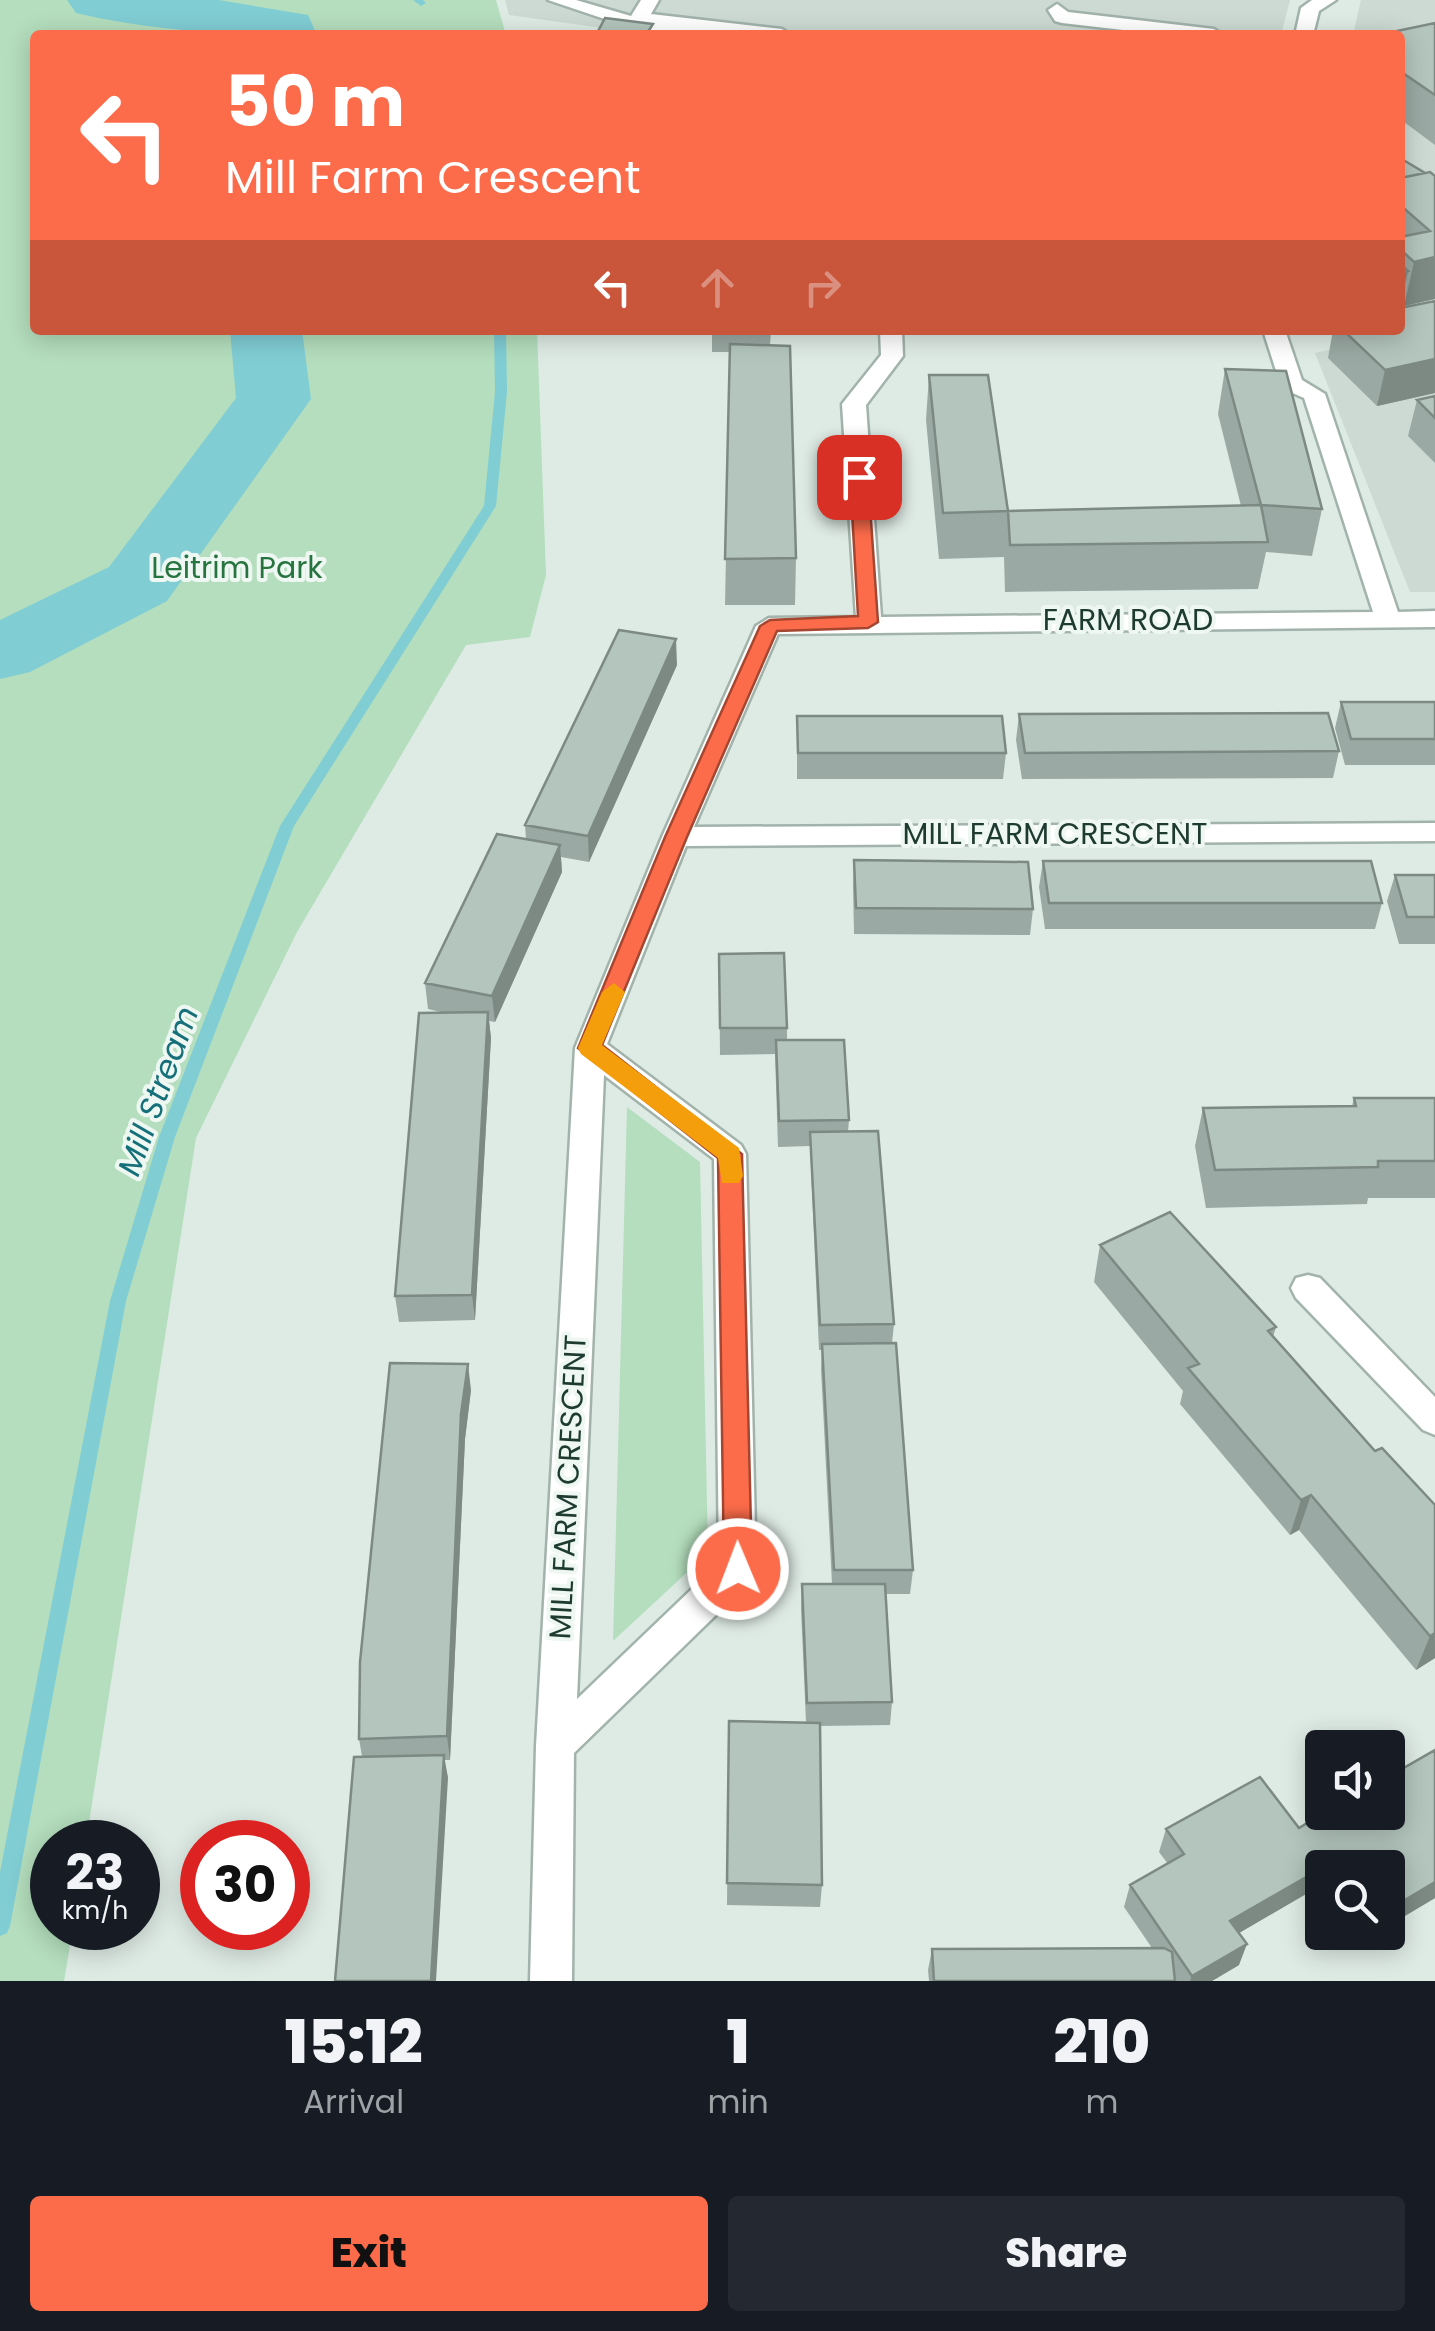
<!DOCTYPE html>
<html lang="en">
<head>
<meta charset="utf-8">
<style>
	body { margin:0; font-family:Poppins,sans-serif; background:#242831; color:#f1f3f6; height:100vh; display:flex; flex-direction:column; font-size:38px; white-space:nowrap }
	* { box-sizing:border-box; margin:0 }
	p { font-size:32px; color:#9ea1a6 }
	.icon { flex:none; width:55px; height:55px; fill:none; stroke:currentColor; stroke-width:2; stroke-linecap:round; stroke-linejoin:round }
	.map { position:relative; height:1981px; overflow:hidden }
	.drawer { display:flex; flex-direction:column; background:#171b24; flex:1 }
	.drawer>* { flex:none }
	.hud { position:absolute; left:30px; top:30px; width:1375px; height:305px; border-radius:10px; box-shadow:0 5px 25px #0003; background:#fc6b4a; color:#fff; overflow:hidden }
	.controls { position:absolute; left:1305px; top:1730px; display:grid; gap:20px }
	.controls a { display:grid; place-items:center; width:100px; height:100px; border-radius:10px; background:#171b24; box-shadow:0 5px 25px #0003; font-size:50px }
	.speed { position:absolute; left:30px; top:1820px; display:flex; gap:20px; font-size:50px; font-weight:700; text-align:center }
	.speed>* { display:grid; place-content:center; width:130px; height:130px; border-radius:50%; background:#171b24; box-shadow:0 5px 25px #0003; line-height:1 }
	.speed small { font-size:25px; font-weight:400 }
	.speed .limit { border:15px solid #d22; background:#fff; color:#111 }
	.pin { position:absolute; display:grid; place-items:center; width:85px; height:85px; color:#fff; margin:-42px; border-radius:20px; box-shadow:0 5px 15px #0006 }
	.me { position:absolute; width:110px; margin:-55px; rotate:359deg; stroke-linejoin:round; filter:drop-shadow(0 0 8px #0008) }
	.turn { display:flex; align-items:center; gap:35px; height:210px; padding:0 30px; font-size:45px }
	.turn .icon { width:130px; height:130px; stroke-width:2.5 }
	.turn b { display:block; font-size:70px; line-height:85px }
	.lanes { display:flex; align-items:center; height:95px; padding:0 30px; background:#0003; justify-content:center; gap:50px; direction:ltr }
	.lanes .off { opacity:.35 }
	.eta { display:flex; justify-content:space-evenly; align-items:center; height:170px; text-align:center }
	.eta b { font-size:60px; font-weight:800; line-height:70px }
	.cta { display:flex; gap:20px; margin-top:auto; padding:20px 30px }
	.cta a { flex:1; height:115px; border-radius:10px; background:#fc6b4a; color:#111; font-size:40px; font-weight:800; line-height:115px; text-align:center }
	.cta a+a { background:#242831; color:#f1f3f6 }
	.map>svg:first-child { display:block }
</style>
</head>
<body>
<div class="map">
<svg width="1435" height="1981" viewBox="0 0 1435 1981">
	<rect width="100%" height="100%" fill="#deebe4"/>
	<!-- built -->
	<path fill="#ccdad3" d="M505 0H1290L1281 35H653L509 15Z
		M1361 0H1435V187L1400 160V35H1353Z
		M1435 325V592H1410L1315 353Z"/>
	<!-- green -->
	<path fill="#b4debd" d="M0 0H496L506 35H35V330H537L546 575 530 637 466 645 297 932 196 1138 86 1842H52V1928H73L64 1981H0Z
		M627 1107 700 1162 708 1553 613 1641Z"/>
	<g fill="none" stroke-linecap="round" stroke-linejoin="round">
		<!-- stream -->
		<path fill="#81cdd4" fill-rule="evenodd" d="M413 0H423L426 3 421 6Z
			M494 330H506L507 392 496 506 294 826 175 1137 126 1301 10 1926 7 1933 0 1936V1872L110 1301 159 1137 280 826 484 506 495 392Z"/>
		<!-- river -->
		<path fill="#81cdd4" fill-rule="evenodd" d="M67 0H219L308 15 317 35C236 35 156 32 76 13Z
			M230 330H302L311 399 167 601 30 672 0 679V620L109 567 236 398Z"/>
		<!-- minor casing -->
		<g stroke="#a1b3ab" stroke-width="5">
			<path id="minor" d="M548 0H576L631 16 641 0H659L651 14 782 29 791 35 643 32Z
				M1312 0H1336L1319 11 1313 35H1295L1301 8Z
				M1057 4 1068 12 1214 29 1223 35H1167L1062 23 1055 21 1048 10Z
				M880 330H902L903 356 866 405 881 617 1373 612 1304 398 1288 391 1268 389 1265 384 1278 377 1263 330H1285L1302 380 1325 394 1398 612 1435 611V627L778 634 694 827 1435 823V841L686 846 607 1044 741 1145 746 1154 756 1569 751 1581 574 1753 572 1981H530L536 1746 575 1048 662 837 756 626 769 618 856 617 842 404 881 355ZM604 1075 714 1159 719 1563 577 1699Z
				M1308 1275 1320 1278 1435 1397V1435L1423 1430 1296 1298 1291 1288 1296 1278Z"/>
		</g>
		<!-- minor -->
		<use href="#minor" fill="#fff" fill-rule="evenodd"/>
	</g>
	<!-- wall -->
	<path fill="#9aa9a3" d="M1435 23V145L1400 119V35Z
		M1400 158 1425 173 1435 299 1404 306 1400 303V305Z
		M1435 301V393L1377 406 1328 358 1333 330H1400Z
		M712 330H771L770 346 796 558 795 605H725L730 352H712Z
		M1225 369 1322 509 1312 556 1266 552 1258 589 1005 592 1004 557 939 559 926 420 929 375 1008 511 1241 506 1218 414Z
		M1435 396V463L1408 436 1417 400Z
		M677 665 589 862 561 857 562 872 495 1022 489 1021 491 1038 475 1320 399 1322 395 1296 445 1013 428 1009 425 983 526 839 525 825Z
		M1341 702H1435V765H1345L1335 728Z
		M1019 714 1339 751 1333 778 1022 779 1016 740Z
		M797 716 1006 753 1003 779H797Z
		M854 860 1033 909 1030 935 854 934 853 887Z
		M1043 861 1382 903 1375 929H1045L1039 887Z
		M1395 875H1435V944H1399L1387 901Z
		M719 954 787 1028V1040L849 1120 848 1132 894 1324 892 1343 913 1570 910 1594H885L892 1702 890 1725 820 1726 822 1885 820 1907 727 1905 729 1721 806 1722 801 1609 802 1584H832L821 1369 822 1350H819L810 1146 778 1147 775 1054 720 1055Z
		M1354 1098H1435V1198H1368L1367 1204 1206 1208 1195 1146 1203 1108 1352 1106Z
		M1100 1245 1276 1327 1273 1337 1375 1451 1435 1505V1658L1416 1670 1299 1530 1290 1535 1180 1404 1183 1391 1094 1282Z
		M471 1390 465 1439 450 1760H444L448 1778 362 1756 359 1739Z
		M1435 1750V1898L1388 1926V1868H1322V1894L1318 1887 1239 1933V1965L1212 1981H929L928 1970 932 1949 1152 1948 1124 1907 1130 1885 1168 1864 1159 1852 1166 1829 1299 1828Z
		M1351 1932H1377L1359 1944Z"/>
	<!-- shaded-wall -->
	<path fill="#7d8a84" d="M1435 257V299L1404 306 1414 262Z
		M1408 271 1400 305V273Z
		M1435 359V393L1377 406 1385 370Z
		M676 639 677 665 589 862 588 836Z
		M560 845 562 872 495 1022 492 996Z
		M488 1012 491 1038 475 1320 472 1295Z
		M468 1364 471 1390 465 1439 450 1760 447 1736 461 1414Z
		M1311 1495 1299 1530 1290 1535 1301 1500Z
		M1435 1633V1658L1416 1670 1430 1636Z
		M444 1755 448 1778 436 1981H431Z
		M1327 1865 1325 1868H1322V1875L1318 1887 1222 1943 1230 1921Z
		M1435 1882V1898L1388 1926V1910Z
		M1364 1932H1377L1359 1944Z
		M1247 1944 1239 1965 1212 1981H1190L1192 1976Z"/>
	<!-- building -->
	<path fill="#b3c5bd" stroke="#7d8a84" stroke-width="2.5" d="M605 18 653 24 646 35H596Z
		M1435 23V95L1400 71V35H1378Z
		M1400 158 1425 173 1400 178Z
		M1430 172 1435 176V257L1414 262 1400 249V237L1430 231 1400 205V178Z
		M1400 264 1408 271 1400 273Z
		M1435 301V359L1385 370 1343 330H1400V308Z
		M730 344 790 346 796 558 725 559Z
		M1225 369 1286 371 1322 509 1261 505Z
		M929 375H988L1008 511 943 513Z
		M1435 396V418L1417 400Z
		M1261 505 1268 542 1010 545 1008 511Z
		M619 630 676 639 588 836 525 825Z
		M1341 702H1435V739H1351Z
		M1328 713 1339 751 1025 753 1019 714Z
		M797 716H1002L1006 753H798Z
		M497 834 560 845 492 996 425 983Z
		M854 860 1028 862 1033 909 856 908Z
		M1043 861H1371L1382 903H1049Z
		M1395 875H1435V917H1407Z
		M784 953 787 1028H720L719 954Z
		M488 1012 472 1295 395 1296 419 1013Z
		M776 1040H844L849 1120 779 1121Z
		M1354 1098H1435V1161H1378V1167L1215 1170 1203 1108 1356 1106Z
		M878 1131 894 1324 820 1325 810 1132Z
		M1170 1212 1276 1327 1268 1331 1375 1451 1382 1448 1435 1505V1633L1430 1636 1311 1495 1301 1500 1188 1368 1199 1364 1100 1245Z
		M896 1343 913 1570H834L822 1344Z
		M390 1363 468 1364 461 1414 447 1736 359 1739 360 1662Z
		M802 1584H885L892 1702 807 1703Z
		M729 1721 820 1723 822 1885 727 1883Z
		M1435 1750V1882L1388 1910V1868H1328L1327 1865 1230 1921 1247 1944 1192 1976 1130 1885 1184 1854 1166 1829 1260 1777 1299 1828 1325 1812H1388V1777Z
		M444 1755 431 1981H335L354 1757Z
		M1164 1948 1172 1952 1175 1981H934L932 1949Z"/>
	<!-- route -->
	<path fill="#fc6b4a" stroke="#a44630" stroke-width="2.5" d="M859 471 868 477 878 622 868 628 777 631 687 837 602 1045 742 1154 752 1569 748 1578 738 1581 728 1578 724 1569 718 1158 578 1048 665 837 760 626 770 620 858 616 850 477Z"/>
	<!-- slow -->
	<path fill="#f59e0b" d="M614 983 625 992 602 1045 739 1148 743 1176 739 1183H722L718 1158 581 1054 578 1048 602 992Z"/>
	<g text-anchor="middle" stroke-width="8" stroke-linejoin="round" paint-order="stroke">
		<!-- park labels -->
		<g font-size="30" fill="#26743f" stroke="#eef7f2">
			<text x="237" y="578">Leitrim Park</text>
		</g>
		<!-- street labels -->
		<g font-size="30" fill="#1e3b31" stroke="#eef7f2">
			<text x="1128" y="630">FARM ROAD</text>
			<text x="1055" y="844">MILL FARM CRESCENT</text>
			<text transform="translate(568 1487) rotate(-87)" y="10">MILL FARM CRESCENT</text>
		</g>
		<!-- water labels -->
		<g font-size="32" font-style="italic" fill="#15707a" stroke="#eef7f2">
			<text transform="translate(158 1091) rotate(-70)" y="11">Mill Stream</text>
		</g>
	</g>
</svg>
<div class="controls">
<a><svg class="icon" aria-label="sound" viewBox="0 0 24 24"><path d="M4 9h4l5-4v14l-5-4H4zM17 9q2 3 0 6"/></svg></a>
<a><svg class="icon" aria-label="search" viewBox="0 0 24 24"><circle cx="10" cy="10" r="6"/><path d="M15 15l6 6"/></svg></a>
</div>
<div class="speed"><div>23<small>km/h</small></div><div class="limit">30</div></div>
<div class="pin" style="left:859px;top:477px;background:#d93025"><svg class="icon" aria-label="arrive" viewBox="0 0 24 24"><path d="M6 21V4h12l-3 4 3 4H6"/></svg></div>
<svg class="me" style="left:738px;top:1569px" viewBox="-20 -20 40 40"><circle r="17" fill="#fc6b4a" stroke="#fff" stroke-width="3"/><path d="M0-11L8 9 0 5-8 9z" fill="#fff"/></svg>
<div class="hud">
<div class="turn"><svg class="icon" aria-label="left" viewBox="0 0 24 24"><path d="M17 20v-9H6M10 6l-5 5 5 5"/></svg><div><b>50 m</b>Mill Farm Crescent</div></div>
<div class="lanes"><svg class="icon" aria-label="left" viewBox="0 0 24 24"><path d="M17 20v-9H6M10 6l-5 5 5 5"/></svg><svg class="icon off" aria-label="ahead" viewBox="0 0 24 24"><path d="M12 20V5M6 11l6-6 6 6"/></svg><svg class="icon off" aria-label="right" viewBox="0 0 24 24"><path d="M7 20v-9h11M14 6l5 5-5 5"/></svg></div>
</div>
</div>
<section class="drawer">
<div class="eta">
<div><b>15:12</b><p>Arrival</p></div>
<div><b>1</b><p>min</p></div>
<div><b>210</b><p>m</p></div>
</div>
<div class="cta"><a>Exit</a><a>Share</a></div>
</section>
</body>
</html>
